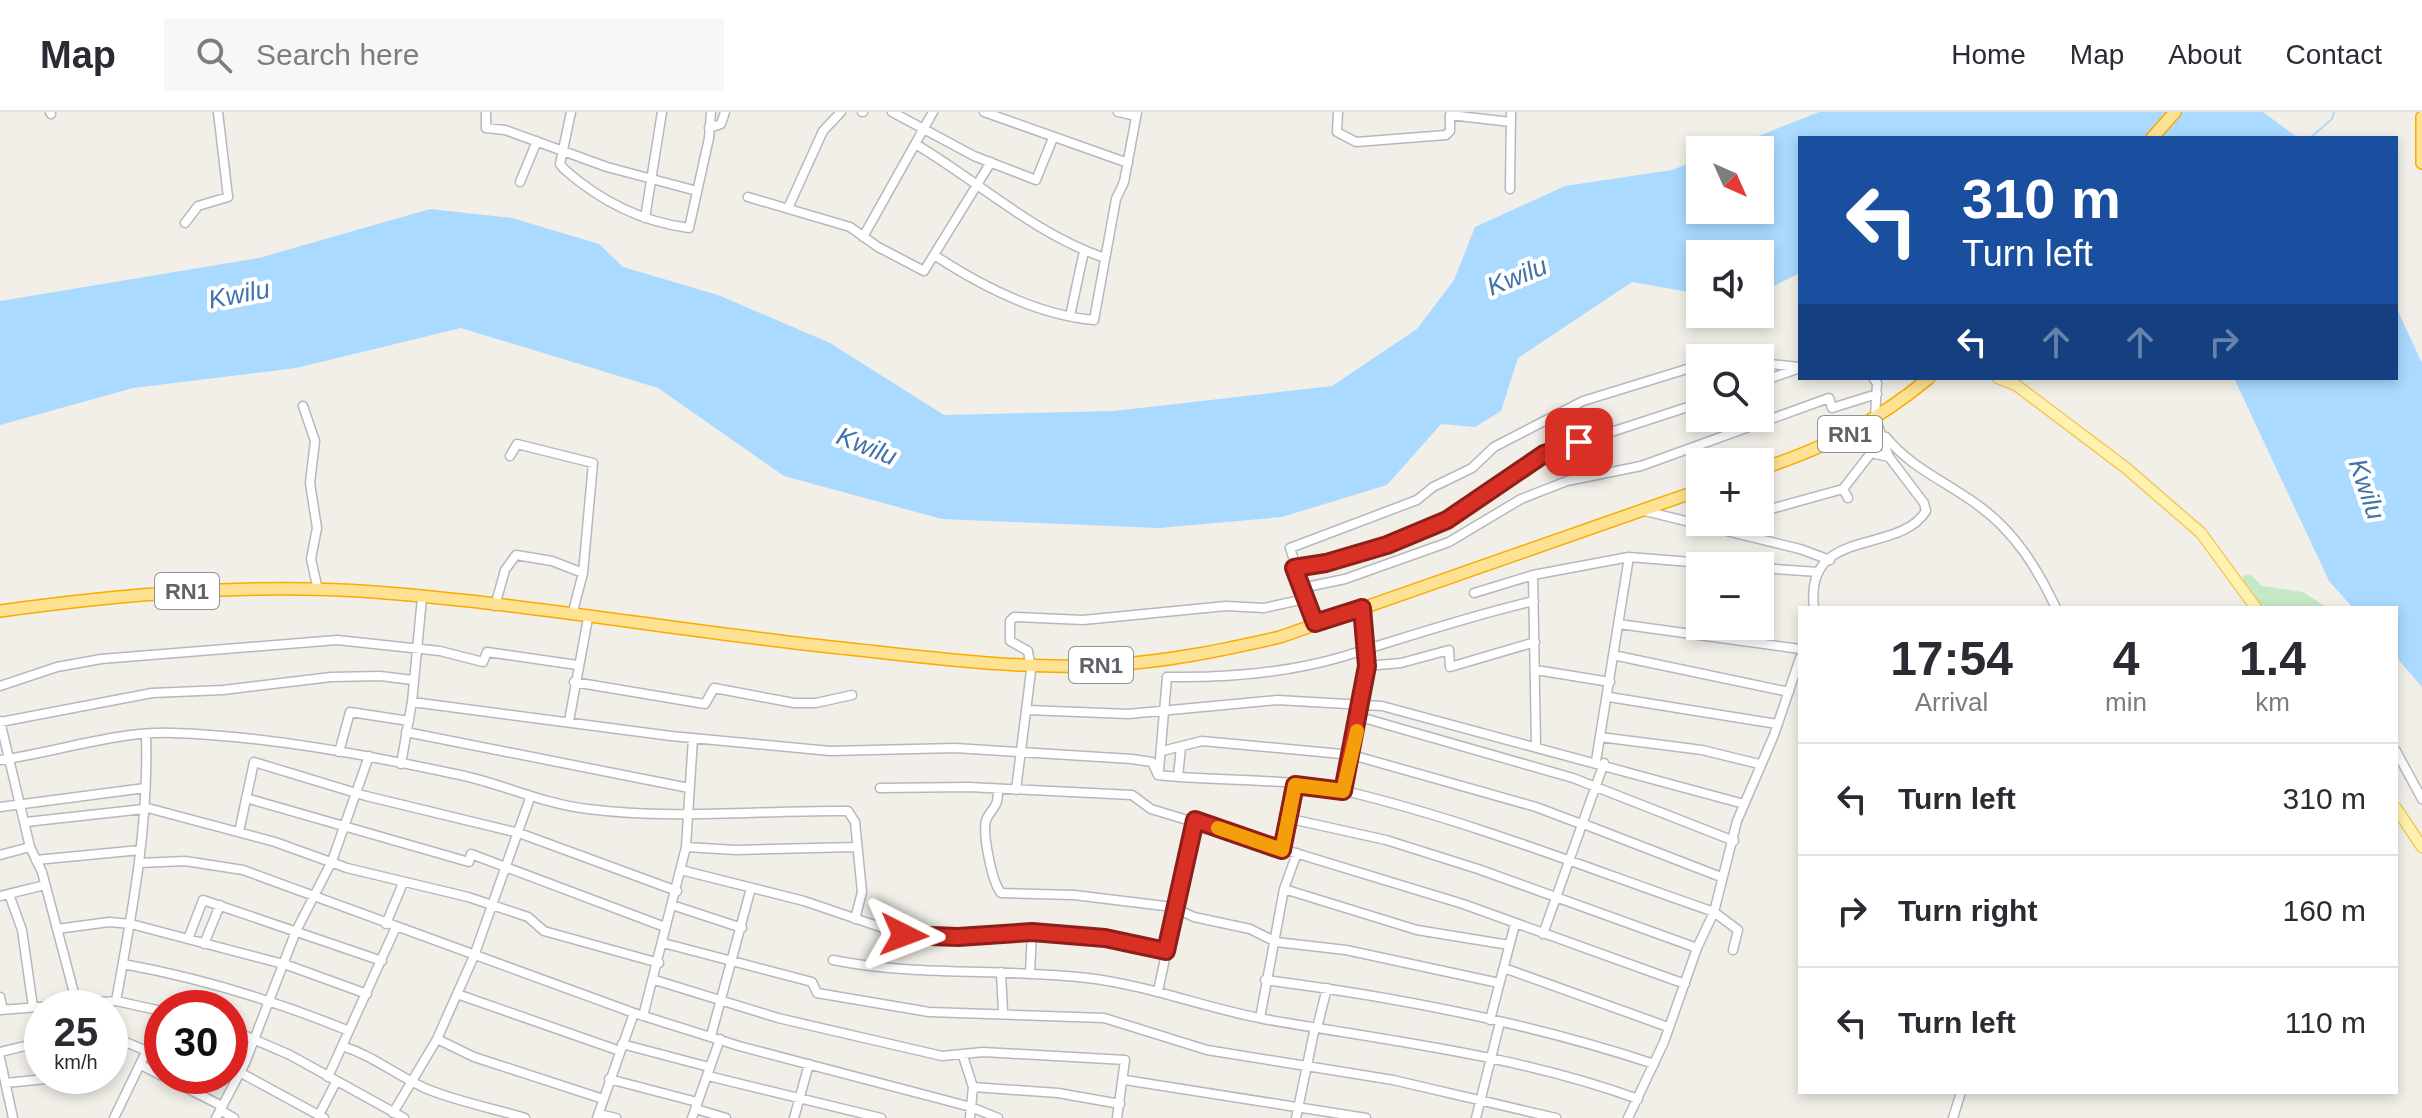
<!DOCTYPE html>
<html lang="en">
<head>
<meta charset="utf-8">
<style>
	body { margin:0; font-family:Helvetica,sans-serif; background:#f7f7f7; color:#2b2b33; height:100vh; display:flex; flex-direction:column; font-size:30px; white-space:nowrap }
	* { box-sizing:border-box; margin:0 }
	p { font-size:26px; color:#7c7c81 }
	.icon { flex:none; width:44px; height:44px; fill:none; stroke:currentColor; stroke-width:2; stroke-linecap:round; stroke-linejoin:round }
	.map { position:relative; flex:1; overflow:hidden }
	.side { position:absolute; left:1798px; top:494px; width:600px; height:488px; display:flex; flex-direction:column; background:#fff; border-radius:0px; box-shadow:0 4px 12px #0003 }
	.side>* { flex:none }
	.banner { position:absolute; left:1798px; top:24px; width:600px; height:244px; border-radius:0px; box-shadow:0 4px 12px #0003; background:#1a4fa0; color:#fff; overflow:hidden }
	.needle { width:52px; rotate:135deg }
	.tools { position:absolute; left:1686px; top:24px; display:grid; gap:16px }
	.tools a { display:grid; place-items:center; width:88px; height:88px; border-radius:0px; background:#fff; box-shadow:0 4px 12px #0003; font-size:40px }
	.speed { position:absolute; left:24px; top:878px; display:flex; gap:16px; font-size:40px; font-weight:700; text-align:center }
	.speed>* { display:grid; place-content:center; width:104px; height:104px; border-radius:50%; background:#fff; box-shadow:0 4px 12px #0003; line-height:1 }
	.speed small { font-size:20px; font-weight:400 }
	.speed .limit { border:12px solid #d22; background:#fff; color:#111 }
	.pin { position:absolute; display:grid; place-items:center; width:68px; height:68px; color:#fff; margin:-34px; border-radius:16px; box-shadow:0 4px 12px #0006 }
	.me { position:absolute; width:88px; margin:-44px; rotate:93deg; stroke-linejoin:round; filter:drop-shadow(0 0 6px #0008) }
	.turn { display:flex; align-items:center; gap:28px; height:168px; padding:0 32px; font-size:36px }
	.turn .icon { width:104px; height:104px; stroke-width:2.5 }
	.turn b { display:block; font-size:56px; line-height:68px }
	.lanes { display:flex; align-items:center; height:76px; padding:0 32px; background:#0003; justify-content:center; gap:40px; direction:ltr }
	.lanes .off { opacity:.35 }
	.eta { display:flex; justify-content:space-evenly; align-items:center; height:136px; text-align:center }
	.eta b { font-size:48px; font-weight:700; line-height:56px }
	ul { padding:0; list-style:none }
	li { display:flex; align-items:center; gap:24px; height:112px; padding:0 32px; border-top:2px solid #e1e1e2 }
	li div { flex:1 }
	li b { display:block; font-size:30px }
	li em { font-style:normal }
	header { display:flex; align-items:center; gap:48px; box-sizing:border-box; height:112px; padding:0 40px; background:#fff; border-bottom:2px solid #e1e1e2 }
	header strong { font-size:38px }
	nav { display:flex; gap:44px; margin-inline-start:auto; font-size:28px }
	.search { width:560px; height:72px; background:#f7f7f7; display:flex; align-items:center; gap:20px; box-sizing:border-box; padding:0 28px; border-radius:0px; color:#7c7c81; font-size:30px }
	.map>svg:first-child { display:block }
</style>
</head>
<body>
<header>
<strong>Map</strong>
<div class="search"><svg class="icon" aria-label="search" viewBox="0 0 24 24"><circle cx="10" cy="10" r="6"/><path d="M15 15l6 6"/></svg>Search here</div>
<nav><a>Home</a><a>Map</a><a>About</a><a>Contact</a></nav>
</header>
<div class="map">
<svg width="2422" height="1006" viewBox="0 0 2422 1006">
	<rect width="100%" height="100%" fill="#f1efe8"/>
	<!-- green -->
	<path fill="#c5e8c5" d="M2250 462 2262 474 2303 480 2328 496H2261L2243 469V464Z"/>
	<!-- water -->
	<path fill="#aadaff" d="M1819 0H2263L2298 26H1800V161L1760 181V142H1700V182L1632 170 1518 246 1501 299 1475 315 1441 312 1387 373 1282 405 1159 416 942 407 784 364 658 276 461 216 296 256 133 276 0 313V189L259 146 430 97 512 106 599 132 623 155 718 183 830 231 944 303 1114 299 1332 274 1417 217 1454 168 1475 115 1565 74 1672 58 1700 47V98H1760V38H1723Z
		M2396 195 2422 251V575L2396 545V496H2353L2329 469 2234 266H2396Z"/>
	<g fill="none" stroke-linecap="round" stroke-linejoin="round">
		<!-- stream -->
		<path stroke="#aadaff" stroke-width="2" d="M2310 26 2332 7 2334 0"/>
		<!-- minor casing -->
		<g stroke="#b5b8bc" stroke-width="11">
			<path id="minor" d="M50 0 51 2
				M486 0V16L505 18 607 55 697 79
				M571 0 560 52 564 57C599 88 642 110 689 116L709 26 711 0
				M862 0H863
				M892 0 974 44 1036 68 1053 26
				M984 0 1128 51
				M1118 0 1136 4
				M1338 0 1337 20 1356 30 1446 23 1450 19V3L1511 10
				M709 16 721 12 725 0
				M917 33C979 70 1036 123 1105 146
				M520 70 537 29
				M1510 77 1511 0
				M748 85 850 115 878 135 924 159 991 50
				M788 96 823 19 841 0
				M645 106 662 0
				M185 111 198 94 228 85 218 0
				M863 125 933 0
				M934 143C981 174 1037 203 1094 208L1116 87 1124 70 1137 0
				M1070 204 1084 139
				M1760 251 1799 255
				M1760 270 1800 256
				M303 294 315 329 310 371 317 416 311 447 318 478
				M1886 325C1912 357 1947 370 1979 394 2015 420 2037 456 2056 496
				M510 344 517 332 593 351 583 461 572 503
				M1848 386 1843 377 1871 341 1889 345
				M1645 399 1800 437 1830 448
				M1760 400 1843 377
				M1711 416 1730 410
				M1294 456 1387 433 1447 408 1544 342 1700 291
				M1760 456 1818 460
				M1533 463 1536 634
				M1302 476 1345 467 1449 430 1521 387 1567 369 1641 354 1829 286 1832 296 1877 282
				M1474 481 1533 463 1629 445 1740 454
				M495 494 505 458 516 443 552 449 583 461
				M1814 496C1804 413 1898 444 1926 399L1924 391 1889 345 1875 305 1877 271 1873 266
				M1315 511 1290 436 1417 388 1433 375 1472 356 1494 335 1583 289 1700 253
				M1619 512 1800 537
				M1613 543 1789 580
				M1030 552 1028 539 1010 529V509L1014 505 1083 508 1226 494 1264 496 1305 487
				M1367 554 1401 551 1449 538 1450 555 1535 530
				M1536 558 1610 570
				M574 570 705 592 714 576 794 591H816L852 583
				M0 574 57 555 101 547 337 528 440 539 483 550 487 540 577 553
				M1609 585 1777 612
				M412 590 671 624 830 639 955 636 1132 647 1152 650 1158 663
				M1028 598 1128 602 1277 588 1382 594 1744 692
				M1360 605 1573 666 1734 729
				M0 609 30 735 42 760 78 896
				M569 609 588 506
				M0 610 152 581 223 578 331 565 380 564 413 568
				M406 620 689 676
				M1600 625 1702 638 1759 652
				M1162 639 1202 629 1352 643 1536 695 1581 712
				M2396 639 2422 687
				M339 640 350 600 409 609
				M0 648C57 640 116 619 173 621 269 624 366 643 460 663 503 672 543 692 588 697 675 708 761 698 848 699L855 710 862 780 855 807
				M1596 649 1629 445
				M401 652 412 590 422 486
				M1159 658 1167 565C1226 566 1288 561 1345 544 1407 525 1469 504 1534 489
				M1158 663C1220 670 1284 665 1345 679 1471 709 1592 758 1714 800L1738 818 1733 838
				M1178 665 1181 635
				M880 676 969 675 1132 683 1151 697 1463 792 1685 872
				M998 678C998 696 994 693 987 706 981 718 992 770 1001 781L1074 783 1173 795 1194 805 1250 817 1276 830 1346 838 1499 871
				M1016 678 1032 551
				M1343 679 1367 554 1362 496
				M246 686 469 750 471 742 665 815
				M0 695 145 676
				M144 695 275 730 347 756 468 785 528 805 544 819 659 851
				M1291 707 1386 728 1478 757 1697 836
				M26 710 144 697
				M1581 711 1721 765
				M239 720 254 650 366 684 519 721 677 779
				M686 735 736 738 855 735
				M1282 738 1295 673
				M0 743 30 735
				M36 748 140 738
				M139 751 185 749 243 758 634 901 739 934 971 995 998 1006
				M681 758 804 789 904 823 958 825 1032 820 1105 826 1166 839
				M1284 777 1417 818 1509 833
				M9 782 22 818 33 895
				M0 784 45 773
				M672 793 742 816
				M386 812 403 771
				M57 817 109 810 131 812 287 853 367 882
				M1543 822 1604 651
				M188 827 203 788 382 849
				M663 831 812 870 817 881 929 900 1104 906 1207 938 1393 968 1556 1006
				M204 832 220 793
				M833 848C918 865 1002 856 1087 866 1148 873 1205 896 1264 907 1389 929 1518 943 1638 987
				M123 852C201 866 276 889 349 919
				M1504 856 1668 915
				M1001 860 1003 900
				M1030 861 1032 820
				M655 868 778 906 942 944 983 940 1125 948 1117 1006
				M1265 868C1397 885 1527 910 1654 952
				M1158 879 1195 708
				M457 882 620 939
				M0 885 3 898
				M116 889C132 801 149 713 146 623
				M0 898 116 889 162 899
				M643 904 686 735 693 626
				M1260 906 1284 777 1297 741
				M1490 908 1515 812
				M1317 916 1327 876
				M230 917 290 943 404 1006
				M711 924 751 776
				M437 927 474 945 603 987
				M110 929H123L147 939
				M622 932 709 955
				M342 934C374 944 397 964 427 977 459 990 492 996 525 1006
				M0 940 42 930
				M963 944 973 975 970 1006
				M0 946 13 1006
				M141 953 162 964
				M230 955 324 1006
				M163 964 222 994
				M708 964 881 1006
				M328 965 396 815
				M609 967 697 990
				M1125 968 1366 1006
				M6 971 75 964
				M973 975 1058 981 1120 992
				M696 997 726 1006
				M220 998 234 1006
				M393 1001 437 927 474 844 530 686
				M599 1002 616 1006
				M319 1003 336 970
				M114 1006 162 907
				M216 1006 245 951 296 819 332 749 369 644
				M597 1006 634 901
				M692 1006 720 927
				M794 1006 809 952
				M1296 1006 1315 915
				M1476 1006 1500 910
				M1628 1006 1664 930 1697 836 1714 800 1737 709 1774 623 1800 546
				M1953 1006 1961 980"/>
		</g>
		<!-- major casing -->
		<g stroke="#f2c960" stroke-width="13">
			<path id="major" d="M1998 266 2016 273 2126 356 2201 421 2256 496
				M2396 696 2422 735"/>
		</g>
		<!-- highway casing -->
		<g stroke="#f9ab00" stroke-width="14">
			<path id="highway" d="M2422 5V51
				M2152 26 2175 0
				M1760 357C1824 337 1877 309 1929 266
				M0 499C124 482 249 471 374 480 533 492 691 521 850 537 935 546 1022 558 1108 553 1166 550 1223 538 1280 525L1700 378"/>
		</g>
		<!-- minor -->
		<use href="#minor" stroke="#fff" stroke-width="8"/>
		<!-- major -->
		<use href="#major" stroke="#fff2af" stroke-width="10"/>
		<!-- highway -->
		<use href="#highway" stroke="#fde293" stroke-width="11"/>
	</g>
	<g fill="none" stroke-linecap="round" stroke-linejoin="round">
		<!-- route casing -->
		<g stroke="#8d1f18" stroke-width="20">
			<path id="route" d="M904 823 958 825 1032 820 1105 826 1166 839 1195 708 1282 738 1295 673 1343 679 1367 554 1362 496 1315 511 1294 456 1326 451 1387 433 1447 408 1544 342 1579 330"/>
		</g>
		<!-- route -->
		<use href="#route" stroke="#d93025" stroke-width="14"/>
		<!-- slow -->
		<path stroke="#f59e0b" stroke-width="14" d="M1218 716 1282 738 1295 673 1343 679 1357 619"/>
	</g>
	<g text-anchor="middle" stroke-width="8" stroke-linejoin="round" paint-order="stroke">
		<!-- shield labels -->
		<g fill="#fff" stroke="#8f9295" stroke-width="2">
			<rect x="1818" y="304" width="64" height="36" rx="6"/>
			<rect x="155" y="461" width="64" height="36" rx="6"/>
			<rect x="1069" y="535" width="64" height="36" rx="6"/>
		</g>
		<g font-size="22" font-weight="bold" fill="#5f6368">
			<text x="1850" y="330">RN1</text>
			<text x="187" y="487">RN1</text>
			<text x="1101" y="561">RN1</text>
		</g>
		<!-- water labels -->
		<g font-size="26" font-style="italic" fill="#4174aa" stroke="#fff">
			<text transform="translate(1517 164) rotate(-22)" y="9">Kwilu</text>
			<text transform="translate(239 182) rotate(-11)" y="9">Kwilu</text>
			<text transform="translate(867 334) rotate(22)" y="9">Kwilu</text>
			<text transform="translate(2367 377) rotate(71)" y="9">Kwilu</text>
		</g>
	</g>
</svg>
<div class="tools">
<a><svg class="needle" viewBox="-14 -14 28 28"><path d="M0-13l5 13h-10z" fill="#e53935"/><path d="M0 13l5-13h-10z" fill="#7c7c81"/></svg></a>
<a><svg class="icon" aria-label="sound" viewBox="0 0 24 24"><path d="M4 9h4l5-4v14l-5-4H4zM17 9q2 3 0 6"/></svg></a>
<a><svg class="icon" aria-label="search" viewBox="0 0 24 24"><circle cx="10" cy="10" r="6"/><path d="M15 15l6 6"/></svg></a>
<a>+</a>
<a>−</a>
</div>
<div class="speed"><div>25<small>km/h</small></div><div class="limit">30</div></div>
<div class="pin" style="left:1579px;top:330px;background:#d93025"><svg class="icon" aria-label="arrive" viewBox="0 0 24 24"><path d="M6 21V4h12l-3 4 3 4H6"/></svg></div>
<svg class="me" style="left:904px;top:823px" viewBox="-20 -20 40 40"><path d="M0-17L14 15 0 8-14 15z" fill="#d93025" stroke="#fff" stroke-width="4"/></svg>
<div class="banner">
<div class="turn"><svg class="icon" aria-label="left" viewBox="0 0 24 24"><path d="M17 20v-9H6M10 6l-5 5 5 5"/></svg><div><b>310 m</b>Turn left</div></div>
<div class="lanes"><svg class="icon" aria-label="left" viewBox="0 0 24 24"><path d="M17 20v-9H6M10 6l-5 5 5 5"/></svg><svg class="icon off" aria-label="ahead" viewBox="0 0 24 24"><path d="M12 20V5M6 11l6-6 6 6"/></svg><svg class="icon off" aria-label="ahead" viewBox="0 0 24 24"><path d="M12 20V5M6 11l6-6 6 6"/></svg><svg class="icon off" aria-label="right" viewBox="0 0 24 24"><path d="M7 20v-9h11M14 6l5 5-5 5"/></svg></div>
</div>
<section class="side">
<div class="eta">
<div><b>17:54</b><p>Arrival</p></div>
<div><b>4</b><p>min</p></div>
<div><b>1.4</b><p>km</p></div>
</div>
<ul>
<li><svg class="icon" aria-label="left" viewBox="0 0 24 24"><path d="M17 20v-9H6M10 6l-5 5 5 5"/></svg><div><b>Turn left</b></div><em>310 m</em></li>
<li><svg class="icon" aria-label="right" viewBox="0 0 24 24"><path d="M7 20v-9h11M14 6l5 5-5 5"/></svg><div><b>Turn right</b></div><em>160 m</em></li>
<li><svg class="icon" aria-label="left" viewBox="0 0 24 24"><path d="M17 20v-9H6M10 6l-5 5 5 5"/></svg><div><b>Turn left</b></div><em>110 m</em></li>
</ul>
</section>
</div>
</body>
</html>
